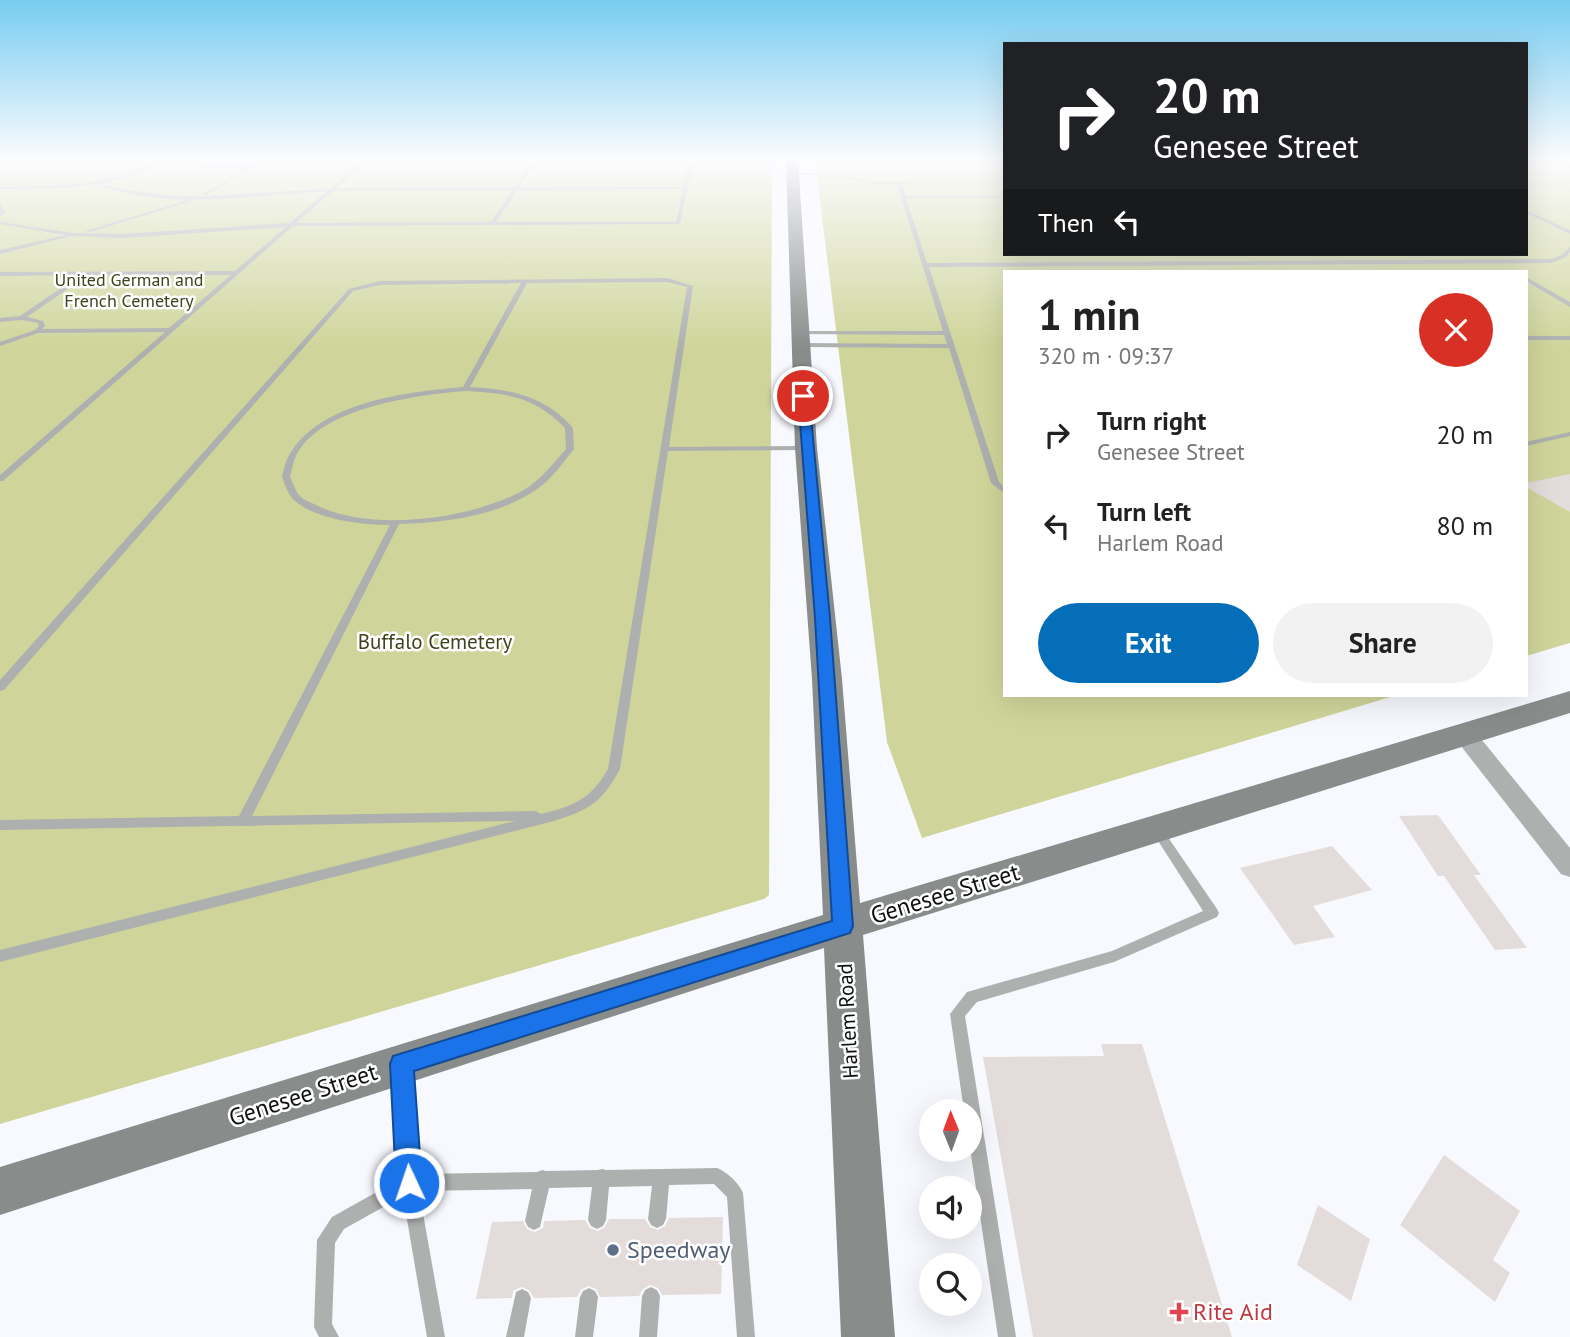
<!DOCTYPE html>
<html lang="en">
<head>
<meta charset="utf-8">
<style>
	body { margin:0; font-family:"PT Sans",sans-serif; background:#f2f2f2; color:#222; height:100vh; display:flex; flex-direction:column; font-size:26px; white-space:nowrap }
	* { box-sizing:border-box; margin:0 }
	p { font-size:23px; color:#767676 }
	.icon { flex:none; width:38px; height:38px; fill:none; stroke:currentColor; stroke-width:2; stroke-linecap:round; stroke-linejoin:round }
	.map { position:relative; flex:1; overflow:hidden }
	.sheet { position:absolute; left:1003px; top:270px; width:525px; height:427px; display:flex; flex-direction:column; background:#fff; border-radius:0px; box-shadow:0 7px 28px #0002 }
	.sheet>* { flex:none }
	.hud { position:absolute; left:1003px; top:42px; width:525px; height:214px; border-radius:0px; box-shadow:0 7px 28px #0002; background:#202124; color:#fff; overflow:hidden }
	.needle { width:46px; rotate:359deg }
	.fabs { position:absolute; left:919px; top:1099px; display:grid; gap:14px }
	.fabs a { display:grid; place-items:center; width:63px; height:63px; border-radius:50%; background:#fff; box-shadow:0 7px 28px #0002; font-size:35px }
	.pin { position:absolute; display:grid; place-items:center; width:60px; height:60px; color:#fff; margin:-30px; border:4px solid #fff; border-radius:50%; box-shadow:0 2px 7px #0007 }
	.me { position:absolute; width:77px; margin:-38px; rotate:357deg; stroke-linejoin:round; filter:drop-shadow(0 0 5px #0008) }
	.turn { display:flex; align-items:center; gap:24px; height:147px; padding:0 35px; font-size:32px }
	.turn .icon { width:91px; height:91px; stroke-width:2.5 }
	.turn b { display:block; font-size:49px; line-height:60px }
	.then { display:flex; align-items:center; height:66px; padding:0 35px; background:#0003; gap:14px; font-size:26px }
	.round { display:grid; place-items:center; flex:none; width:74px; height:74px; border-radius:37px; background:#f2f2f2 }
	.headline { display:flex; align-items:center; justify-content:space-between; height:119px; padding:0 35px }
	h1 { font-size:42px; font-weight:800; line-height:52px }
	.cta { display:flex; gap:14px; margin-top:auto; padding:14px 35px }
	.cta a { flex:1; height:80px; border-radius:42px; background:#046eb9; color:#fff; font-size:28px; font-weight:800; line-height:80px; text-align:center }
	.cta a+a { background:#f2f2f2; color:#222 }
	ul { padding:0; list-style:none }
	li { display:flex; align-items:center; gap:21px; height:91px; padding:0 35px }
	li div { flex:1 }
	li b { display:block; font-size:26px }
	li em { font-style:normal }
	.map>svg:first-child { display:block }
</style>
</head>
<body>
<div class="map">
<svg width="1570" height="1337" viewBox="0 0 1570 1337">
	<rect width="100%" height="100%" fill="#f8f9ff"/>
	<!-- green -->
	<path fill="#cfd59a" d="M0 160H772L769 895 764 899 0 1124Z
		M815 160H1004V254H1526V160H1570V643L1526 656V271H1004V695H1397L922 838 887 742Z"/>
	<!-- building -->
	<path fill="#e4dcda" d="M1570 474V512L1526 487V483Z
		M1438 815 1481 875H1474L1527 948 1495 950 1444 876H1438L1399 816Z
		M1332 846 1372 890 1313 906 1335 937 1294 945 1240 868Z
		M1101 1044H1142L1232 1337H1033L983 1057 1104 1056Z
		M1444 1155 1520 1211 1493 1260 1510 1273 1495 1302 1400 1225Z
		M1318 1205 1370 1239 1351 1301 1297 1265Z
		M723 1217 721 1294 662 1295 658 1288 650 1285 643 1289 639 1296 600 1297 596 1289 588 1286 581 1290 577 1297 534 1298 529 1290 521 1287 513 1291 512 1298 476 1299 492 1222 523 1221 527 1229 535 1232 543 1228 544 1221 585 1220 590 1228 598 1231 605 1227 609 1219H645L650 1227 658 1230 665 1226 669 1218Z"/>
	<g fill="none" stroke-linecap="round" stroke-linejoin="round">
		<!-- lane -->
		<path fill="#adb0af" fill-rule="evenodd" d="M20 160H32L0 166V164Z
			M139 160 226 165 322 160 255 165 205 196 330 189 363 160H368L336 188 515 187 533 160H537L519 187H683L689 160H693L680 223 678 224 293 226 3 481H0V475L165 332 38 333 0 346V342L35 330 39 326 38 323 22 320 0 322V318L20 316 80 275 0 276V272L235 271 286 227 123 238 71 236 0 254V250L66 235 0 224V222L74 233 123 234 290 223 327 191C271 194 214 203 158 198 138 196 119 191 99 186V184L61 188 0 189V187C56 185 103 188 155 162ZM159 163 226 167 250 166 203 194 205 196C169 197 136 193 102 184L140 173ZM683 189 676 222H496L518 190ZM417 190H513L491 222 296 223 333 191ZM88 275H231L169 328 42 329 45 326 43 321 27 317Z
			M1535 160 1570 163V165L1537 161Z
			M791 172 838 175 874 182 935 181 937 182 902 184 905 196H1004V198H906L927 263 1551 259 1562 255 1570 247V252L1566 257 1552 263 929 267 999 482 1004 487V493L991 483 949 348 801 347 798 345 801 343 947 344 944 335 798 334 797 333 800 331H943L897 184H874L838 177 793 174Z
			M188 200 192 201 90 232 85 231Z
			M0 204 2 205 5 213 0 216Z
			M1526 210 1570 230V234L1526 213Z
			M1526 277 1570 302V307L1526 281Z
			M667 278 693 286 669 447 806 446 810 448 806 450 668 451 620 769C601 803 591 809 554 821L0 962V950L515 821 0 830V820L239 816 390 525C363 525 317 520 295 501 288 495 285 485 282 477 284 468 286 459 291 452 324 401 408 392 463 387L521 283 380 285 353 291 4 690 0 691V680L349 289 380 281ZM667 282 687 287 608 769C591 799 574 806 541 814L536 811 252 816 399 524C448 523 506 515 545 483 556 473 565 460 574 449L573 428C545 396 510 389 470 387L527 283ZM465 391C507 393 535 397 565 428L566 449C550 467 537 485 514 495 462 520 367 532 314 504 309 502 304 500 300 496 295 491 293 483 290 477 292 470 293 462 296 456 320 407 417 395 465 391Z
			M1526 336H1570V340H1526Z
			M1570 432V436L1526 446V442Z
			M1157 825 1161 827 1217 909 1219 913 1217 917 1114 962 977 1002 965 1016 1016 1337H998L970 1148V1111H964L950 1014 967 992 1112 951 1203 911 1153 833 1151 830 1153 827Z
			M402 1063 407 1065 410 1070 417 1174 537 1172 542 1170 546 1171 598 1170 602 1169 606 1170 717 1168C727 1172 739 1183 743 1193L755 1337H737L727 1197 714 1184 669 1185 666 1219 663 1225 657 1228 651 1225 648 1219 652 1186 609 1187 606 1220 603 1226 597 1229 591 1226 588 1220 592 1187 549 1188 540 1227 534 1230 528 1227 525 1221 532 1189 419 1191 445 1337H427L403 1196 344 1229 335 1243 332 1324 339 1337H319L314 1327 317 1240 332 1217 400 1179 394 1070 397 1065Z
			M651 1287 657 1290 660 1296 657 1337H639L642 1296 645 1290Z
			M589 1288 595 1291 598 1297 593 1337H575L580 1297 583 1291Z
			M522 1289 528 1292 531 1298 524 1337H506L516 1292Z"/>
		<!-- street -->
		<path fill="#adb0af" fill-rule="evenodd" d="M1465 727 1473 729 1570 848V877L1561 874 1457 741 1454 735 1457 729Z"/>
		<!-- secondary -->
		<path fill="#888c8b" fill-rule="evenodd" d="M786 160H798L817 448 842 679 860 903 1570 691V713L863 935 895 1337H841L824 948 0 1215V1167L823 915 812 679 795 448Z"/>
	</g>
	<!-- sky -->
	<linearGradient id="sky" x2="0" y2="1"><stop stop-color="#77ccf0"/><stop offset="0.46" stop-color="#fcfcff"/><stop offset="1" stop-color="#fcfcff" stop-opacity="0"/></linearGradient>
	<rect width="1570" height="348" fill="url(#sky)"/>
	<!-- route -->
	<path fill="#1a73e8" stroke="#114b97" stroke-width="2" d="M803 393 809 396 830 618 853 926 850 933 414 1071 422 1183 418 1192 409 1196 400 1192 396 1183 390 1064 393 1056 832 921 815 618 798 396Z"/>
	<!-- markers -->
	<circle fill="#5c6f8a" stroke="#fff" stroke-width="2.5" cx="613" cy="1250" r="7"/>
	<path fill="#e0444e" stroke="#fff" stroke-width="2.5" d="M1175.5 1301.5h7v7h7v7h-7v7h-7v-7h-7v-7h7z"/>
	<g text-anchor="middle" stroke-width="5" stroke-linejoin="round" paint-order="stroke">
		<!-- far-park labels -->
		<g font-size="18" fill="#3f421c" stroke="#fff">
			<text x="129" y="286">United German and<tspan x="129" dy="21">French Cemetery</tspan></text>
		</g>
		<!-- park labels -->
		<g font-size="21" fill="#3f421c" stroke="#fff">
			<text x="435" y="649">Buffalo Cemetery</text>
		</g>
		<!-- street labels -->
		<g font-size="21" fill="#0f1012" stroke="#fff">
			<text transform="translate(848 1021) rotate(-93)" y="7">Harlem Road</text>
		</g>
		<!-- near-street labels -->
		<g font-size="24" fill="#0f1012" stroke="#fff">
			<text transform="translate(945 894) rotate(-17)" y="8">Genesee Street</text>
			<text transform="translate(303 1095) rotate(-18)" y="8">Genesee Street</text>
		</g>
		<!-- near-service labels -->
		<g font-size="24" fill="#4e5e75" stroke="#fff" text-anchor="start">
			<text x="627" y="1258">Speedway</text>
		</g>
		<!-- near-health labels -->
		<g font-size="24" fill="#be3a42" stroke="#fff" text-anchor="start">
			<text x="1193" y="1320">Rite Aid</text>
		</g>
	</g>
</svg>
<div class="fabs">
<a><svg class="needle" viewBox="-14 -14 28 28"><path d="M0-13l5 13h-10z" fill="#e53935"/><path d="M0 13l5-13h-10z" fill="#767676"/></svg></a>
<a><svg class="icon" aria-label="sound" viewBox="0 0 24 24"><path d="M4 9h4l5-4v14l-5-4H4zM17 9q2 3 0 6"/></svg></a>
<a><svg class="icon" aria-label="search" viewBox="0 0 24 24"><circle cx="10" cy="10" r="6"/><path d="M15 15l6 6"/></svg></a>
</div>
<div class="pin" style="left:803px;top:396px;background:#d93025"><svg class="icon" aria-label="arrive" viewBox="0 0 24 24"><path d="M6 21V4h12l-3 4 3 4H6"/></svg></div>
<svg class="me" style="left:409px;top:1183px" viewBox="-20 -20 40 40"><circle r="17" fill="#1a73e8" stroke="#fff" stroke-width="3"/><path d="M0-11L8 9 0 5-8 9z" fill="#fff"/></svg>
<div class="hud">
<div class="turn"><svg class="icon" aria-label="right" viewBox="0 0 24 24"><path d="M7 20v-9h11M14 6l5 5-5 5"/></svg><div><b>20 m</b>Genesee Street</div></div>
<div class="then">Then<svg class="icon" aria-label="left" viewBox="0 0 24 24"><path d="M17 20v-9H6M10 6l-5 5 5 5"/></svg></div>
</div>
<section class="sheet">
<div class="headline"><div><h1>1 min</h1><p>320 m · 09:37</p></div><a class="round" style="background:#d93025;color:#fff"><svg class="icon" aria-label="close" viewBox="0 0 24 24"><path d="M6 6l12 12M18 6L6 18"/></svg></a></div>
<ul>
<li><svg class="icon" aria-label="right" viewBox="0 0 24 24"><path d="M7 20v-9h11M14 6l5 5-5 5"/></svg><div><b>Turn right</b><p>Genesee Street</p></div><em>20 m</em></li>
<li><svg class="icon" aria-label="left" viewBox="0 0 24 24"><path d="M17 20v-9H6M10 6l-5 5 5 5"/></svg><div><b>Turn left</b><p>Harlem Road</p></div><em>80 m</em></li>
</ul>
<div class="cta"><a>Exit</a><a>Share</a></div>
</section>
</div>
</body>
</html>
